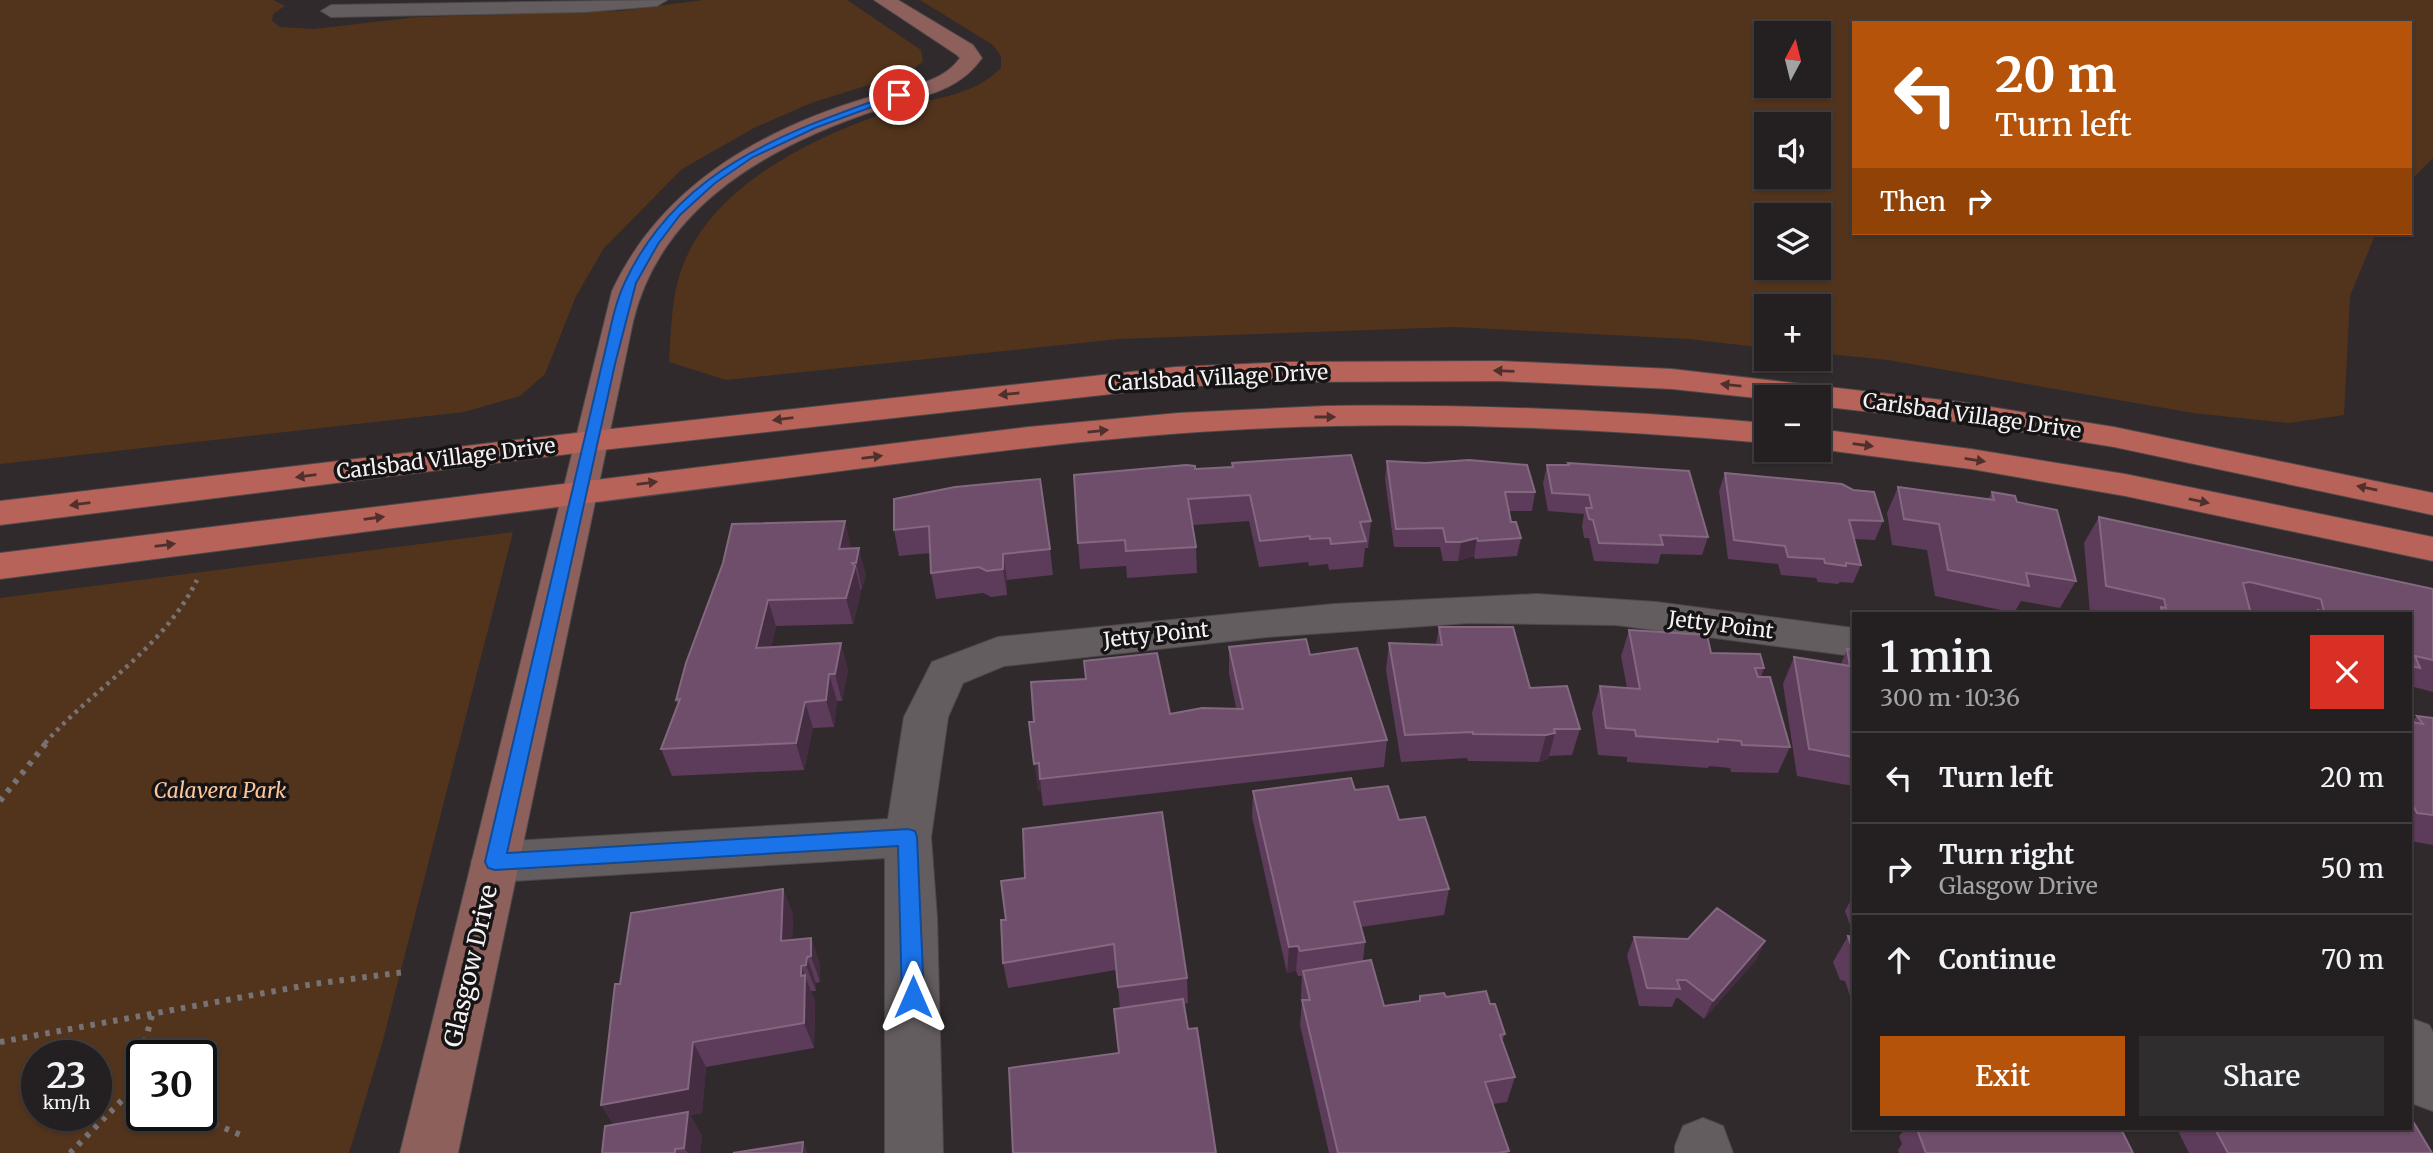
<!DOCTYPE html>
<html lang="en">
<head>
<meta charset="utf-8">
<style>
	body { margin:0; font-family:Merriweather,serif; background:#302d2e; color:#f1f3f6; height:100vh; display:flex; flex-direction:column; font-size:26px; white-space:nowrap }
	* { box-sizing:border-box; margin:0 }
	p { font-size:23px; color:#a3a3a5 }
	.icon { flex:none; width:38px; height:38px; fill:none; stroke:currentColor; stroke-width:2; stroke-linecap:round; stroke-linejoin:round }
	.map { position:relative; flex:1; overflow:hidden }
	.side { position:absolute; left:1852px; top:612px; width:560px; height:518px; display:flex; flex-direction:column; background:#242021; border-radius:0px; box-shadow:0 2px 5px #0004,0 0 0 2px #413e3f }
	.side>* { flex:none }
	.top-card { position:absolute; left:1852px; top:21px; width:560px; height:214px; border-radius:0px; box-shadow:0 2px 5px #0004,0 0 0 2px #413e3f; background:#b45309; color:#fff; overflow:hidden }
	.needle { width:46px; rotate:7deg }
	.fabs { position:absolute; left:1754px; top:21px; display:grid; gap:14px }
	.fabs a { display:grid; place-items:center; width:77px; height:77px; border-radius:0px; background:#242021; box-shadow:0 2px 5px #0004,0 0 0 2px #413e3f; font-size:35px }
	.speed { position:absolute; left:21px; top:1040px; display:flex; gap:14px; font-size:35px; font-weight:700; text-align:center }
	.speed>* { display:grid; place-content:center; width:91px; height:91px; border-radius:50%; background:#242021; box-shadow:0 2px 5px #0004,0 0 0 2px #413e3f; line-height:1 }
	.speed small { font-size:18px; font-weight:400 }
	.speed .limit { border:4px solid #111; border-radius:10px; background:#fff; color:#111 }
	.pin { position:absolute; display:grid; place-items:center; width:60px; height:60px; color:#fff; margin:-30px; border:4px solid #fff; border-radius:50%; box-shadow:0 2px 7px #0007 }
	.me { position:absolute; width:77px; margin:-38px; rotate:0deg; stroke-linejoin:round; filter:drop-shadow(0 0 5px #0008) }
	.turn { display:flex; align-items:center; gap:24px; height:147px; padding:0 28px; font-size:32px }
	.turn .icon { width:91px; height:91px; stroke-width:2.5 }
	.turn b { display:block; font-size:49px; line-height:60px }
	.then { display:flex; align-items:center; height:66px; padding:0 28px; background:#0003; gap:14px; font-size:26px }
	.round { display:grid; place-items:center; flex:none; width:74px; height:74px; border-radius:0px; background:#302d2e }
	.summary { display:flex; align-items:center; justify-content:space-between; height:119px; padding:0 28px }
	h1 { font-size:42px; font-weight:600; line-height:52px }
	.action { display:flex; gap:14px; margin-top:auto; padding:14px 28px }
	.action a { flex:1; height:80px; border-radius:0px; background:#b45309; color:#fff; font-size:28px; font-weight:600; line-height:80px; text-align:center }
	.action a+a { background:#302d2e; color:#f1f3f6 }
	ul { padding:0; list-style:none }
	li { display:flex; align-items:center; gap:21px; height:91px; padding:0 28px; border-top:2px solid #413e3f }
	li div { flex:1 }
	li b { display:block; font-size:26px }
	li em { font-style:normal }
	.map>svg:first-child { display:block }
</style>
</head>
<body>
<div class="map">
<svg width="2433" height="1153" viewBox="0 0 2433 1153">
	<rect width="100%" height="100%" fill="#302a2c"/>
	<!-- green -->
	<path fill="#52341c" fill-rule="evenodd" d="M0 0H273L285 6 273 14 272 21 280 27 314 29 418 17 620 11 703 0H847L921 50 923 61 910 72 811 103 754 128 682 169 604 248 576 296 545 374 520 396 464 412 0 464Z
		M920 0H2433V158L2410 181V23H1853V233H2376L2350 296 2344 415 2289 423 2193 413 1888 360 1818 353V306H1766V348L1689 339 1454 327 1119 339 726 380 669 362C671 335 671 304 679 277 706 185 820 133 904 107 938 97 975 95 1001 68V56L993 45ZM1766 33H1818V86H1766ZM1766 124H1818V177H1766ZM1766 215H1818V268H1766Z
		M513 532 382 1044 349 1153H0V598ZM37 1055H96V1115H37ZM142 1055H201V1115H142Z"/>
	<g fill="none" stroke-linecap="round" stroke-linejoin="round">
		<!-- street casing -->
		<g stroke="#4d494a" stroke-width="2">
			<path id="street" d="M667 0 657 6 585 12 331 17 321 11 331 5Z
				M1537 594 1656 602 1853 628V656L1616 625 1469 623 1267 637 1004 666 963 683 948 717 931 837 937 918 943 1153H885V858L495 882 478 876 471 862 478 848 495 842 888 819 904 717 932 662 998 637 1334 604Z
				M2410 1018 2429 1025 2433 1032V1111L2414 1104 2410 1096Z
				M1703 1118 1723 1126 1733 1153H1675V1146L1683 1126Z"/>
		</g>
		<!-- secondary casing -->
		<g stroke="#4d494a" stroke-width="2">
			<path id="secondary" d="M874 0H898L973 45 982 58C957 94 918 96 880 109 773 144 661 204 633 322L458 1153H400L612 291C662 184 764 128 873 96 902 87 941 85 960 58L957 55Z"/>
		</g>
		<!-- primary casing -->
		<g stroke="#4d494a" stroke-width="2">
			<path id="primary" d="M1500 361 1672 369 1960 402 2114 427 2433 493V515L2114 447 1960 422 1818 406V397L1766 399 1672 389 1500 381 1286 382 1175 387 593 451 0 525V501L593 431 1175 367 1286 362Z
				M1325 406C1472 404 1619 410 1766 423V443C1594 428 1421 420 1249 429 1091 437 935 459 779 479 519 511 260 546 0 579V553L1028 427 1178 413Z
				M1818 429 1971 449 2125 474 2433 537V561L2125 496 1971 469 1818 449Z"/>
		</g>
		<!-- path-far1 -->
		<path stroke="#777273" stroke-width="4.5" stroke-dasharray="3.5 5" stroke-linecap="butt" d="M45 743C95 687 163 649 197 580"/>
		<!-- path -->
		<path stroke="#777273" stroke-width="6" stroke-dasharray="4.5 7" stroke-linecap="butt" d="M0 801 47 742
			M0 1042 313 984 405 972
			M133 1089 142 1093
			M193 1115 241 1135
			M70 1153 133 1089 152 1015"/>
		<!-- street -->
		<use href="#street" fill="#645d5f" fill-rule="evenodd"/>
		<!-- secondary -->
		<use href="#secondary" fill="#8e605c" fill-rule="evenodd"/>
		<!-- primary -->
		<use href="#primary" fill="#b86359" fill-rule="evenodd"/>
	</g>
	<!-- wall -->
	<path fill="#5d3b5a" d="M1387 461 1535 492 1532 511H1509L1511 522 1521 538 1517 556 1475 559 1474 556 1458 561H1443L1440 547H1394L1385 479Z
		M1232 463 1371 521 1368 548H1365L1363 567 1329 570 1328 564 1309 566 1308 562 1259 567 1249 521 1193 525 1196 547 1197 573 1127 578 1126 566 1080 569 1078 543 1195 469 1232 467Z
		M1568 463 1708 537 1702 555 1661 554 1658 564 1594 561 1589 538H1584L1582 526 1584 514 1548 511 1543 483 1547 465H1567Z
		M1725 473 1883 521 1875 540 1854 539 1861 565 1853 583 1840 582 1838 584 1818 582 1816 578 1781 575 1778 564 1728 559 1719 491Z
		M1898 487 1988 499 1992 492 2017 502 2076 581 2060 608 2021 601 2014 613 1935 596 1927 550 1892 545 1887 513Z
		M894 499 1050 549 1053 575 1007 580V595L991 597 983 593 936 599 931 573 930 553 899 556 894 530Z
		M2099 517 2433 589V692L2410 686V614H2256L2251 613V614H2096L2090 613 2084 543Z
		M845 521 851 549 866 575 862 589H861V592L853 624 776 626 771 647 848 669 842 701H837L834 727 813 728 804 770 672 776 661 749 678 704 676 700 686 663Z
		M1439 627 1530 688 1580 729 1572 755 1549 756 1548 759 1539 762 1468 761 1467 758 1401 762 1386 670 1389 643 1436 644Z
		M1629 630 1764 668 1761 677 1790 747 1778 773 1731 772 1730 768 1709 766 1708 768 1627 762V757L1598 755 1592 713 1600 686 1627 688 1621 656Z
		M1229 647 1310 655 1387 740 1384 767 1043 806 1041 790 1038 791 1034 722 1170 714 1236 708 1229 673Z
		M1847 649 1853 650V786L1797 776 1783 684 1794 657 1841 664Z
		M2417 716 2433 718V845L2410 841V722H2411Z
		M1355 790 1399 820 1449 889 1444 915 1361 927 1365 942 1363 961 1384 1006 1419 1001 1420 996 1446 997 1490 1004 1505 1034 1502 1042 1515 1077 1507 1102 1493 1104 1509 1151 1508 1153H1329L1300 1025 1302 1002 1301 996 1302 976H1298L1296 971 1287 973 1252 817 1253 791Z
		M1025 878 1187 978 1188 1003 1184 1004 1119 1053 1120 1008 1116 970 1008 988 1003 963 1006 920Z
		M783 889 793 915 792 940 820 963V982L816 983V991H811L815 1001 814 1048 706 1067 702 1113 690 1115 702 1136 700 1153H602L614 1125 601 1105Z
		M1853 896V934L1845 911Z
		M1848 936 1853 937V1005L1845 981 1840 980 1833 962Z
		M1634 937 1765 941 1756 960 1704 1019 1678 998H1676L1672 1007 1639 1006 1627 955Z
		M1905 1129H2121L2133 1153H1899L1898 1150 1902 1144 1899 1136Z
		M2177 1129H2410L2432 1153H2189Z"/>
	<!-- shaded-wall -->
	<path fill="#442c41" d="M845 521 851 547 845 576 839 549Z
		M1477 538 1474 556 1458 561 1461 542Z
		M859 548 866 575 862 589 856 563Z
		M1003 554 1007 580V595L1003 569Z
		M855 566 861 592 853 624 846 598Z
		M768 600 776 626 765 675 756 648Z
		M841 643 848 669 842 701 835 674Z
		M829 674 837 701 834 727 826 700Z
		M805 702 813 728 804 770 796 743Z
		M1555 733 1548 759 1539 762 1546 735Z
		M1039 763 1041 790 1038 791 1034 764Z
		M783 889 793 915 791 967 781 941Z
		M811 938 820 963V982L811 956Z
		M1765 941 1756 960 1704 1019 1713 1001Z
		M1298 946 1296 971 1287 973 1289 947Z
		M807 957 816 983V991L806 965Z
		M801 966 815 1001 814 1048 804 1023Z
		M693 1042 706 1067 702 1113 690 1115 702 1136 700 1153H688L684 1148 617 1129 601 1105Z
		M803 1142 808 1153H802Z"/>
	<!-- building -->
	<path fill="#6e4e6b" stroke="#836880" stroke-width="2" d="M1351 455 1371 521 1360 522 1366 541 1331 544 1330 538 1310 539V536L1260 541 1250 495 1188 499 1196 547 1126 551 1125 540 1078 543 1074 475 1186 465 1195 466V469L1233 467 1232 463Z
		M1469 460 1527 465 1535 492H1505L1511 522H1516L1521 538 1478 541 1477 538 1461 542H1446L1443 528 1396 529 1387 461 1425 463Z
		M1568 463 1689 471 1708 537 1660 535 1663 545 1599 543 1593 520 1589 519 1586 508H1592L1589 495 1552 493 1547 465H1569Z
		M1725 473 1842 484 1853 490 1874 492 1883 521 1849 520 1861 565 1846 563V566L1825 563 1824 559 1788 557 1785 546 1734 540Z
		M1040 479 1050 549 1003 554V569L987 571 979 567 931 573 929 526 894 530V499L955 487Z
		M1898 487 1994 500 1992 492 2015 496 2017 502 2057 510 2076 581 2026 573 2029 586 1948 570 1939 524 1904 519Z
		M2099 517 2433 589V660L2415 656 2420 668 2410 666V614H2319L2318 610 2324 612 2321 599 2250 582 2243 583 2251 614H2168L2162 613 2161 607 2166 608 2164 599 2106 586Z
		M845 521 839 549 859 548 856 563H852L855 566 846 598 768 600 756 648 841 643 835 674H829L826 700 805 702 796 743 661 749 680 699 676 700 686 663 723 563 732 524Z
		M1439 627H1513L1530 688 1567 686 1580 729H1554L1555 733 1546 735 1473 734V732L1405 735 1389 643 1442 645Z
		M1629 630 1707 635 1711 653 1760 654 1764 668H1755L1758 677H1770L1790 747 1742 745 1741 741 1718 739V742L1636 736 1635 730 1606 728 1600 686 1640 689Z
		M1306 639 1310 655 1357 648 1387 740 1040 779 1039 763 1034 764 1029 722H1034L1031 682 1086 679 1084 661 1157 653 1170 714 1202 708 1243 709 1229 647Z
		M1847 649 1853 650V757L1809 749 1794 657 1850 666Z
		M2417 716 2433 718V815L2417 813 2410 800V722L2423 724Z
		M1351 778 1355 790 1388 786 1399 820 1425 817 1449 889 1354 902 1365 942 1300 951 1298 946 1289 947 1253 791Z
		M1162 812 1187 978 1118 987 1114 944 1003 963 1001 920H1006L1001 881 1025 878 1023 829Z
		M783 889 781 941 811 938V956L807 957 806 965 801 966V976L805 975 804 1023 693 1042 688 1089 601 1105 615 984H620L631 913Z
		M1717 908 1765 941 1713 1001 1686 980H1677L1680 989 1647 988 1634 937 1688 939Z
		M1848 936 1853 937V951Z
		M1371 960 1384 1006 1420 1001V996L1444 993 1446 997 1486 991 1490 1004H1495L1505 1034 1500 1035 1515 1077 1485 1082 1509 1151 1498 1153H1338L1302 1000H1310L1303 971Z
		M1183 999 1188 1029 1197 1028 1216 1153H1013L1009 1068 1119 1053 1114 1009Z
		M688 1112 684 1148 675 1149V1153H602L605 1126Z
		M2410 1118H2411L2432 1153H2228L2215 1129H2410Z
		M1917 1129H2121L2133 1153H1926Z
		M803 1142 802 1153H733Z"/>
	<!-- one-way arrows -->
	<defs><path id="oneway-solid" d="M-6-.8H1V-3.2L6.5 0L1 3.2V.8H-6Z" transform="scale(1.75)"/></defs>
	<g fill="#4f302c">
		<use href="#oneway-solid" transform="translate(1504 371) rotate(-178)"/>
		<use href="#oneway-solid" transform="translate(1731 385) rotate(-174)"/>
		<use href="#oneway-solid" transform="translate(1009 394) rotate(174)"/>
		<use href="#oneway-solid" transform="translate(1325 417)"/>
		<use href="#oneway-solid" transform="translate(783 419) rotate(173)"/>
		<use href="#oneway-solid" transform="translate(1098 431) rotate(-6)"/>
		<use href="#oneway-solid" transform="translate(1863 445) rotate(8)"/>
		<use href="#oneway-solid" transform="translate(872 457) rotate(-7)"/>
		<use href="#oneway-solid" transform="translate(1975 460) rotate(9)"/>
		<use href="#oneway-solid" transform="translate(306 476) rotate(173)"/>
		<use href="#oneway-solid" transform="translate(647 483) rotate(-7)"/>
		<use href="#oneway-solid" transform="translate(2367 488) rotate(-168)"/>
		<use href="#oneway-solid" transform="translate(2199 501) rotate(12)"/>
		<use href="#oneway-solid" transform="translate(80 504) rotate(173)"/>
		<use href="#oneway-solid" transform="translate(374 518) rotate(-8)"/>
		<use href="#oneway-solid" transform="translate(165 545) rotate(-7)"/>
	</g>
	<!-- route -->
	<path fill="#1a73e8" stroke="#114b97" stroke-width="2" d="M896 93 904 95 815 128 753 157 715 183 680 215 658 244 636 283 615 364 507 853 908 829 915 831 917 837 924 997 920 1004 913 1006 905 1004 902 997 898 846 495 870 488 868 485 862 602 364C609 338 613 307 625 282 678 168 786 132 896 93Z"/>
	<g text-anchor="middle" stroke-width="7" stroke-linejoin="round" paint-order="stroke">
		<!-- street labels -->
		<g font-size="21" fill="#f6f2f3" stroke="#161414">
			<text transform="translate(1218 378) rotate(-3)" y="7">Carlsbad Village Drive</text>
			<text transform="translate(1972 416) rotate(8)" y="7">Carlsbad Village Drive</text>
			<text transform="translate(446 459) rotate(-7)" y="7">Carlsbad Village Drive</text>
			<text transform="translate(1721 625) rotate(7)" y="7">Jetty Point</text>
			<text transform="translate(1156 635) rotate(-6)" y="7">Jetty Point</text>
		</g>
		<!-- park labels -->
		<g font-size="21" font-style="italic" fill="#fcc69b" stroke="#161414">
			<text x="220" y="798">Calavera Park</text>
		</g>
		<!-- near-street labels -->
		<g font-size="24" fill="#f6f2f3" stroke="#161414">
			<text transform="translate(471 966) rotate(-77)" y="8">Glasgow Drive</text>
		</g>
	</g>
</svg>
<div class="fabs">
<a><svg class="needle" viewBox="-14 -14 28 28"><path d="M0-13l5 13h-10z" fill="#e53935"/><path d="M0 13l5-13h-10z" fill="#a3a3a5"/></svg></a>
<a><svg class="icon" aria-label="sound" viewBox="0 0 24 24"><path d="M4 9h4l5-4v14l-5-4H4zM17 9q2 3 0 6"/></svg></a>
<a><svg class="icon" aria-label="layers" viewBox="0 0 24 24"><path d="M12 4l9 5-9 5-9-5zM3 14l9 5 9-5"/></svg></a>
<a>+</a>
<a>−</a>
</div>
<div class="speed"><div>23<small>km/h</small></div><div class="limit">30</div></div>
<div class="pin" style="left:899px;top:95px;background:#d93025"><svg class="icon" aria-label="arrive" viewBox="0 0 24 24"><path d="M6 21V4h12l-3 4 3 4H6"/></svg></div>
<svg class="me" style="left:913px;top:997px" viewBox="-20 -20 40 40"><path d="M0-17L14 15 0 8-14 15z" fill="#1a73e8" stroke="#fff" stroke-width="4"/></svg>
<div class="top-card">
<div class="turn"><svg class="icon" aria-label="left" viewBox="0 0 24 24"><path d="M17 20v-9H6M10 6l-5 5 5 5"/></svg><div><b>20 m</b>Turn left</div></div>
<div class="then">Then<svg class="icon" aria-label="right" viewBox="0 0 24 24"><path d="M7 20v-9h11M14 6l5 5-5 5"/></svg></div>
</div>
<section class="side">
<div class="summary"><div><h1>1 min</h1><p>300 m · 10:36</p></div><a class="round" style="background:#d93025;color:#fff"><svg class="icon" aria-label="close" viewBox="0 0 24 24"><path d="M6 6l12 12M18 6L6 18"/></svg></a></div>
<ul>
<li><svg class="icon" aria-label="left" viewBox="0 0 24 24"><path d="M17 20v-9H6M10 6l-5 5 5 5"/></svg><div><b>Turn left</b></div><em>20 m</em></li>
<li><svg class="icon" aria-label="right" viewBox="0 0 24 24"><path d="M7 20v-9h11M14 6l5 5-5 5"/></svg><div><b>Turn right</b><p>Glasgow Drive</p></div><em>50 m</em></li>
<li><svg class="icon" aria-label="ahead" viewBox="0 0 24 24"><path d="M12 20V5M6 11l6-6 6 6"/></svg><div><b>Continue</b></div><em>70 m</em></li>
</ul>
<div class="action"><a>Exit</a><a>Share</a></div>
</section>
</div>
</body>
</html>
